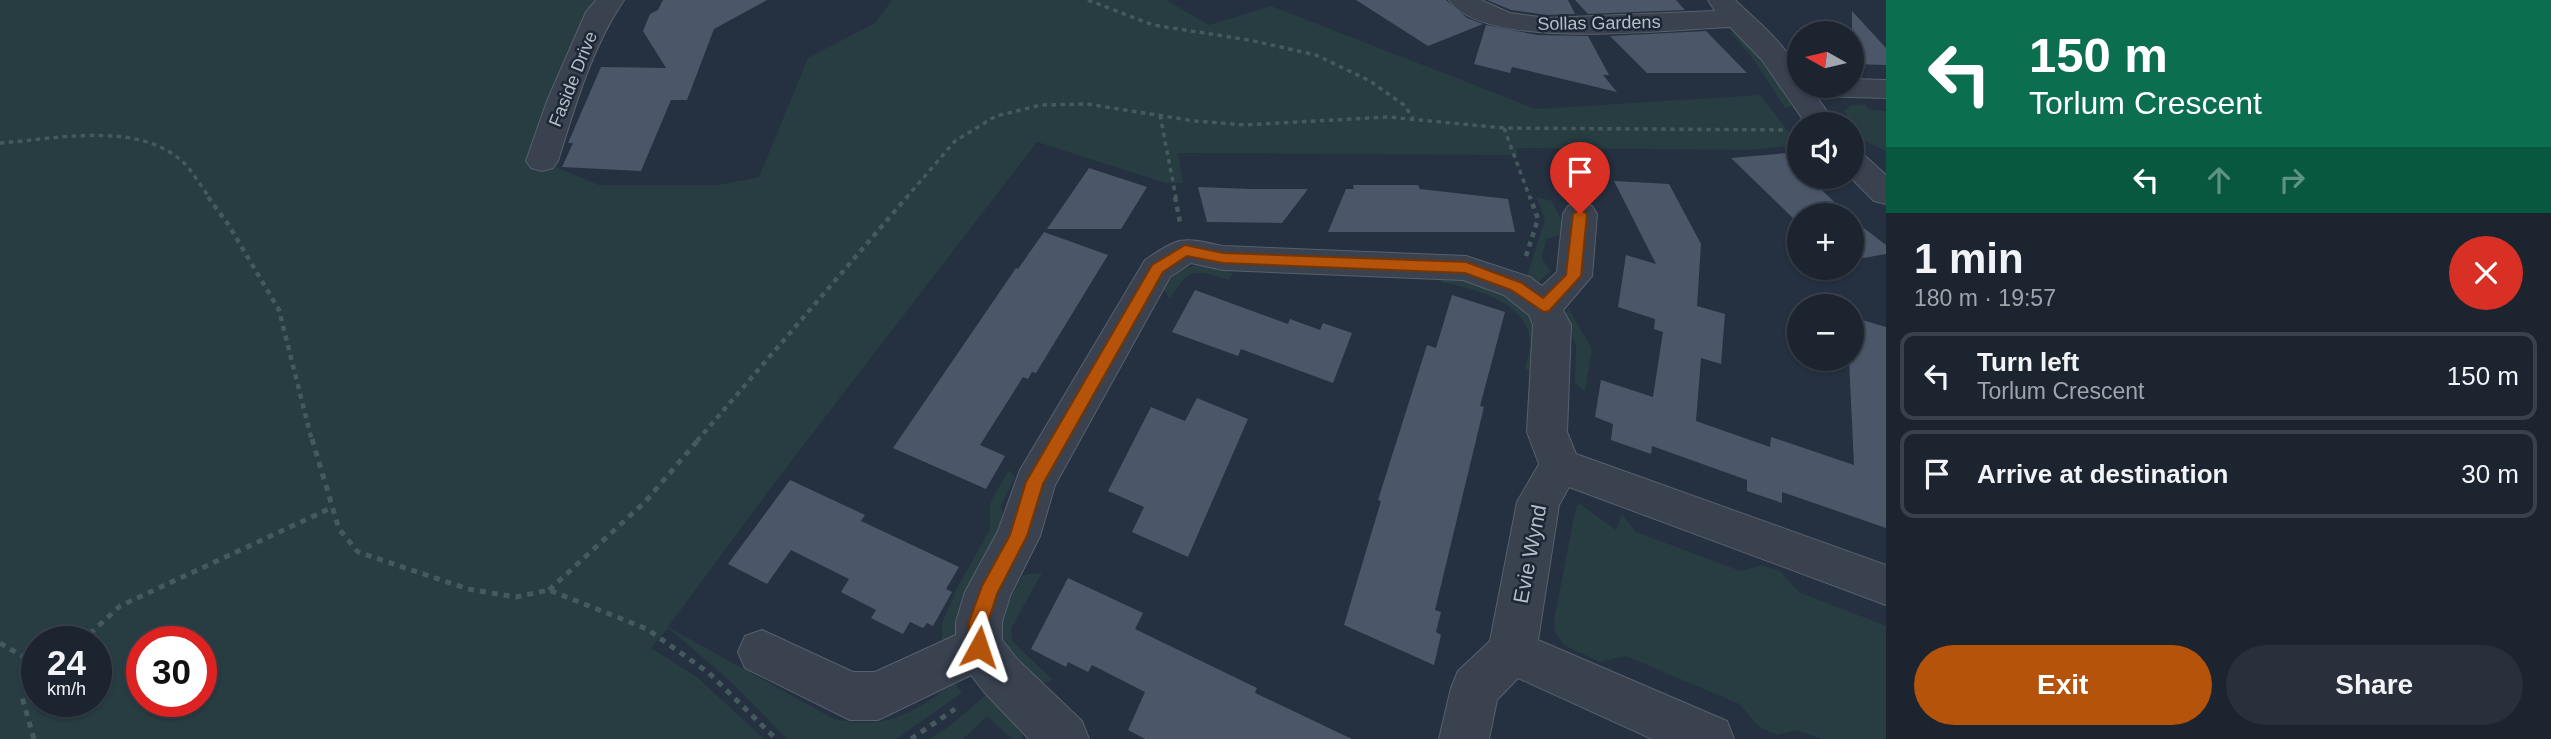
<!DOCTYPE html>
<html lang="en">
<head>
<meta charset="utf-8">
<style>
	body { margin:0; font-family:Helvetica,sans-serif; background:#29303c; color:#f1f3f6; height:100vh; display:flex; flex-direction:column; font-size:26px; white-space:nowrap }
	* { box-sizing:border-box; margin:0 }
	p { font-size:23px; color:#a0a4ab }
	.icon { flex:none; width:38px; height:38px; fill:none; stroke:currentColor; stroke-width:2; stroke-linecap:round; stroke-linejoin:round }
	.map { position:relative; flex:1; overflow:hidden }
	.details { display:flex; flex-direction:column; background:#1c2430; width:665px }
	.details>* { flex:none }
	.guide { background:#0b6e4f; color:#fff; overflow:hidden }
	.needle { width:46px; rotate:278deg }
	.tools { position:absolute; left:1787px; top:21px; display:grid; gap:14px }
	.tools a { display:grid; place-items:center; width:77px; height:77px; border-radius:50%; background:#1c2430; box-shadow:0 2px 5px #0004,0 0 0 2px #3a414c; font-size:35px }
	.speed { position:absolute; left:21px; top:626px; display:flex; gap:14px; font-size:35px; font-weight:700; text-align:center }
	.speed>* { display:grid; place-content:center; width:91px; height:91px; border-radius:50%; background:#1c2430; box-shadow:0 2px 5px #0004,0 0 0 2px #3a414c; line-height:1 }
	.speed small { font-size:18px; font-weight:400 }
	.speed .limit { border:10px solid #d22; background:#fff; color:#111 }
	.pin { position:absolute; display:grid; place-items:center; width:60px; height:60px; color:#fff; margin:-72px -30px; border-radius:50% 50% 50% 0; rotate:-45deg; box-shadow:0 0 7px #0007 }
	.pin .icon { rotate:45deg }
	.me { position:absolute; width:77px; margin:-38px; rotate:5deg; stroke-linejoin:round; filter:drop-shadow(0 0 5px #0008) }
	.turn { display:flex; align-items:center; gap:24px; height:147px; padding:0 28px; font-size:32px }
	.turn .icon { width:91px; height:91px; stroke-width:2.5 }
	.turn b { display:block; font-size:49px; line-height:60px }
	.lanes { display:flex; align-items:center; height:66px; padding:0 28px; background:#0003; justify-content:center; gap:35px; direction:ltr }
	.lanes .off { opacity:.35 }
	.round { display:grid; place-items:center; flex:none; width:74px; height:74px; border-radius:37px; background:#29303c }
	.headline { display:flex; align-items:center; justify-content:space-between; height:119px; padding:0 28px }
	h1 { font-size:42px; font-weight:600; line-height:52px }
	.button { display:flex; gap:14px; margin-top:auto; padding:14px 28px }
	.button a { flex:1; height:80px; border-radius:42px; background:#b45309; color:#fff; font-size:28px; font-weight:600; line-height:80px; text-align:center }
	.button a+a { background:#29303c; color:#f1f3f6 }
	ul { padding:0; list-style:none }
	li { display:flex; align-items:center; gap:21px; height:88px; margin:0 14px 10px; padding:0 14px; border:4px solid #3a414c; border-radius:14px }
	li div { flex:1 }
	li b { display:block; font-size:26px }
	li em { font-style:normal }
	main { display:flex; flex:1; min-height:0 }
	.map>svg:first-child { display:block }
</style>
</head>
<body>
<main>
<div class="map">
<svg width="1886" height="739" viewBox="0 0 1886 739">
	<rect width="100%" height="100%" fill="#253040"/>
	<!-- green -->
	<path fill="#273d41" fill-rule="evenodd" d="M0 0H611L542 161 599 185H718L759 177 808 58 875 23 892 0H1166L1209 25 1271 6 1536 109 1760 95 1799 145 1749 150 1516 148 1518 155 1178 153 1183 183H1165L1037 142 776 481 668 627 834 719C891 730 910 713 955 683L962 693 896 739H787L728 679 668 628 651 648 697 677 764 739H0ZM37 642H96V702H37ZM142 642H201V702H142Z
		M1729 31C1758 45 1774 80 1792 106L1785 108 1754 60Z
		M1865 104 1869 110 1886 111V151L1863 140 1844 111 1851 105Z
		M1536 197 1552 201 1561 219 1563 234 1546 239 1542 258 1551 272 1538 282 1527 276 1545 219Z
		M1202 265 1233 273 1229 280C1194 270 1190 266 1170 299L1163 289C1175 272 1181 266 1202 265Z
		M1444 276C1474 280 1531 297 1539 333 1541 344 1538 360 1537 371L1525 370C1526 362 1530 351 1530 343 1529 301 1472 288 1440 282Z
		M1568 307 1592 349 1585 392 1575 383 1576 345 1565 319Z
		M1009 470 1015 477 1001 505 1005 528 960 609 956 634 942 642V623L957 588 990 529V502Z
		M1580 504 1616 530 1622 514 1636 532 1741 571 1761 565 1780 571 1799 592 1886 626V739H1821L1797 730 1778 735 1760 728 1739 704 1626 656 1600 662 1565 646 1555 632 1554 620 1574 517 1577 505Z
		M1042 573 1011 629 1012 641 1053 680 1036 685 1000 649 1001 616 1023 575Z
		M987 694 1023 728 1022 739H1012L987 716 963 739H929L947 728Z"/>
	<!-- building -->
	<path fill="#4b5769" d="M663 0H767L714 29 687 100H671L641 171 562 167 573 143H568L601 67 666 68 643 31 650 14 658 10Z
		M1356 0H1446L1467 18 1483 24 1428 46Z
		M1487 0H1568L1575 14 1547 15 1511 10Z
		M1575 0H1676L1685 10 1588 14Z
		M1852 11 1886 48V65L1852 64Z
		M1486 25 1537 35 1588 36 1609 75H1603L1617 92 1512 67 1510 73 1474 64Z
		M1706 31 1747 73H1647L1610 36Z
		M1799 152V177H1808L1848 215H1799V224L1731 158Z
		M1089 168 1147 187 1121 229H1047Z
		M1614 181 1669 184 1701 244 1697 306 1725 314 1721 364 1701 358 1696 421 1770 447 1771 437 1854 465 1849 359 1852 317 1886 327V528L1782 492V503L1747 491V480L1652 446 1651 454 1611 440 1613 424 1595 417 1601 380 1653 397 1663 332 1654 329 1655 319 1618 307 1626 255 1656 264Z
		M1353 185H1418L1420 189 1508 199 1515 232H1328L1346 189H1354Z
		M1198 187 1251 189H1308L1282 223 1207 222Z
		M1852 219 1886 245V254L1852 260Z
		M1044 232 1108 255 1036 373 1032 372 1028 379 1023 377 980 445 1005 456 986 489 893 448 1016 268 1018 269Z
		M1195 290 1288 324 1290 319 1320 330 1323 323 1352 333 1333 383 1241 349 1238 356 1172 332Z
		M1452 295 1505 312 1480 406 1484 407 1435 610 1441 612 1436 632 1441 635 1434 665 1344 625 1381 501 1378 500 1427 345 1436 348Z
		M1197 398 1248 419 1188 557 1132 532 1144 507 1108 491 1151 407 1185 421Z
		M790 480 865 515 861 521 959 567 946 589 952 592 933 626 927 623 923 628 910 622 903 634 871 618 876 610 841 592 849 579 791 550 767 584 728 564Z
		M1068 578 1143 613 1135 629 1257 688 1255 693 1352 739H1145L1128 730 1145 692 1092 665 1088 672 1068 662 1066 667 1031 649Z"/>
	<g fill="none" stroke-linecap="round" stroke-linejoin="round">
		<!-- minor casing -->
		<g stroke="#57606d" stroke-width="2">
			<path id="minor" d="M596 0H624C592 47 575 106 558 161L553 168 542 171 531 168 526 161 547 101 586 12Z
				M1449 0H1481L1510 13 1547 18 1715 11 1708 0H1735C1757 22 1799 52 1799 86H1852V79L1886 80V98L1816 96 1836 124H1806L1762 60 1730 27C1671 29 1484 52 1449 0Z
				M1852 151 1863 154 1886 175V204L1874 201 1850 177Z
				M1580 203 1592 206 1597 214 1592 276 1563 310 1571 325 1567 432 1576 454 1886 565V605L1569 487 1559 505 1538 640 1727 721 1734 739H1652L1518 678 1497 700 1489 739H1439L1451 688 1458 671 1490 641 1517 502 1539 464 1527 432 1533 325 1529 315 1504 295 1463 280 1223 270 1191 263 1170 277 1055 485 1040 536 1010 596 1002 622V640L1018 660 1082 721 1089 739H1029L984 692 971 675 878 720H850L745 668 738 652 745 636 762 630 853 672H875L956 635V622L965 592 998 531 1020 470 1145 260C1181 236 1181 237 1223 246L1466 256 1530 277 1542 286 1557 272 1563 214 1568 206Z"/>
		</g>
		<!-- path-far2 -->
		<path stroke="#465a5e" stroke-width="3.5" stroke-dasharray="4.5 4.5" stroke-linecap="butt" d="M1088 0 1153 25 1249 40 1316 55 1370 81 1404 105 1413 118
			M1160 115 1176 198
			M1504 128 1530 198
			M0 143C56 139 139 120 184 163 194 173 201 187 210 198
			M906 198 955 141 996 116 1041 105 1087 104 1195 121 1245 125 1388 117 1504 128 1787 130"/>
		<!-- path-far1 -->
		<path stroke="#465a5e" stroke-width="4.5" stroke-dasharray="5 5" stroke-linecap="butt" d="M208 197 228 224 279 310 312 441
			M1175 197 1180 222
			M1526 256 1538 219 1530 197
			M697 441 907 197"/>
		<!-- path -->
		<path stroke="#465a5e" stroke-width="5" stroke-dasharray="6 6" stroke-linecap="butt" d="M312 439 339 529 358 552 468 589 516 597 549 590 647 629 709 673 776 739
			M549 590 645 502 699 439
			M81 642 120 606 331 508
			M0 643 37 665
			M34 739 22 697 37 683
			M911 739 955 709"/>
		<!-- minor -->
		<use href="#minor" fill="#3a4250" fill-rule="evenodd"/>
	</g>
	<!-- route -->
	<path fill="#b45309" stroke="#753606" stroke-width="2" d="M1580 210 1587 214 1581 276 1549 311 1544 312 1511 290 1465 273 1223 263 1187 256 1163 272 1043 484 1027 536 997 594 988 622 989 647 986 654 979 656 972 654 969 647V622L982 586 1010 535 1026 482 1152 265 1185 245 1223 253 1466 262 1522 283 1543 298 1566 275 1573 214Z"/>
	<g text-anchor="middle" stroke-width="5" stroke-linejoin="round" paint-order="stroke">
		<!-- far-street labels -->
		<g font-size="18" fill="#b6bdca" stroke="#1e2735">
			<text transform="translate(1599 23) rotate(-1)" y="6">Sollas Gardens</text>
			<text transform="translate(573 79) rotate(-68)" y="6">Faside Drive</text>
		</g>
		<!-- street labels -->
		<g font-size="21" fill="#b6bdca" stroke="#1e2735">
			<text transform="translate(1530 554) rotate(-79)" y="7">Evie Wynd</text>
		</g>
	</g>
</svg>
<div class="tools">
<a><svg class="needle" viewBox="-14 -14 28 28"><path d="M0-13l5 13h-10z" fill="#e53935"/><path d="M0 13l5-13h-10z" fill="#a0a4ab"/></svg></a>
<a><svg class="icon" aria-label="sound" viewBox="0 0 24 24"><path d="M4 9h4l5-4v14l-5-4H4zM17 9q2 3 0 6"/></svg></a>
<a>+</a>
<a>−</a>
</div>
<div class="speed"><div>24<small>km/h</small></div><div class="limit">30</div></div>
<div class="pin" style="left:1580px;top:214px;background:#d93025"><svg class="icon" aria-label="arrive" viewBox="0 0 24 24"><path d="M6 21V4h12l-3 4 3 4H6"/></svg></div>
<svg class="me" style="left:979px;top:647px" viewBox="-20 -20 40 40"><path d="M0-17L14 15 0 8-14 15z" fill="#b45309" stroke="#fff" stroke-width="4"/></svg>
</div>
<section class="details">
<div class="guide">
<div class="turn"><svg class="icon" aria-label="left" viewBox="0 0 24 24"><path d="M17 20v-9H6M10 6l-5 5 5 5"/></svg><div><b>150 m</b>Torlum Crescent</div></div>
<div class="lanes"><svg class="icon" aria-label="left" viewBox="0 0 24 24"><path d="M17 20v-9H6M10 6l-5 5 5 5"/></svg><svg class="icon off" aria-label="ahead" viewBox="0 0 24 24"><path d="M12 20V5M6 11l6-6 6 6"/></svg><svg class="icon off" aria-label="right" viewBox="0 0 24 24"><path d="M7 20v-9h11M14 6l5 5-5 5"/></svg></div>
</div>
<div class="headline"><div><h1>1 min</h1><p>180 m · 19:57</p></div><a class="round" style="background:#d93025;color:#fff"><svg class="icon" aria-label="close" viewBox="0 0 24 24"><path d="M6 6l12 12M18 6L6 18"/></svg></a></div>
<ul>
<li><svg class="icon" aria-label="left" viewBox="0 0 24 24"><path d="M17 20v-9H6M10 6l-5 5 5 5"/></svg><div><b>Turn left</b><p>Torlum Crescent</p></div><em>150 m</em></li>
<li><svg class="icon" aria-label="arrive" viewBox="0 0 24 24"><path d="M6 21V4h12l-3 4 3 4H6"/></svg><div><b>Arrive at destination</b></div><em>30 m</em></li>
</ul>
<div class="button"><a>Exit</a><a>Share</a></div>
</section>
</main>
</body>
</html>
